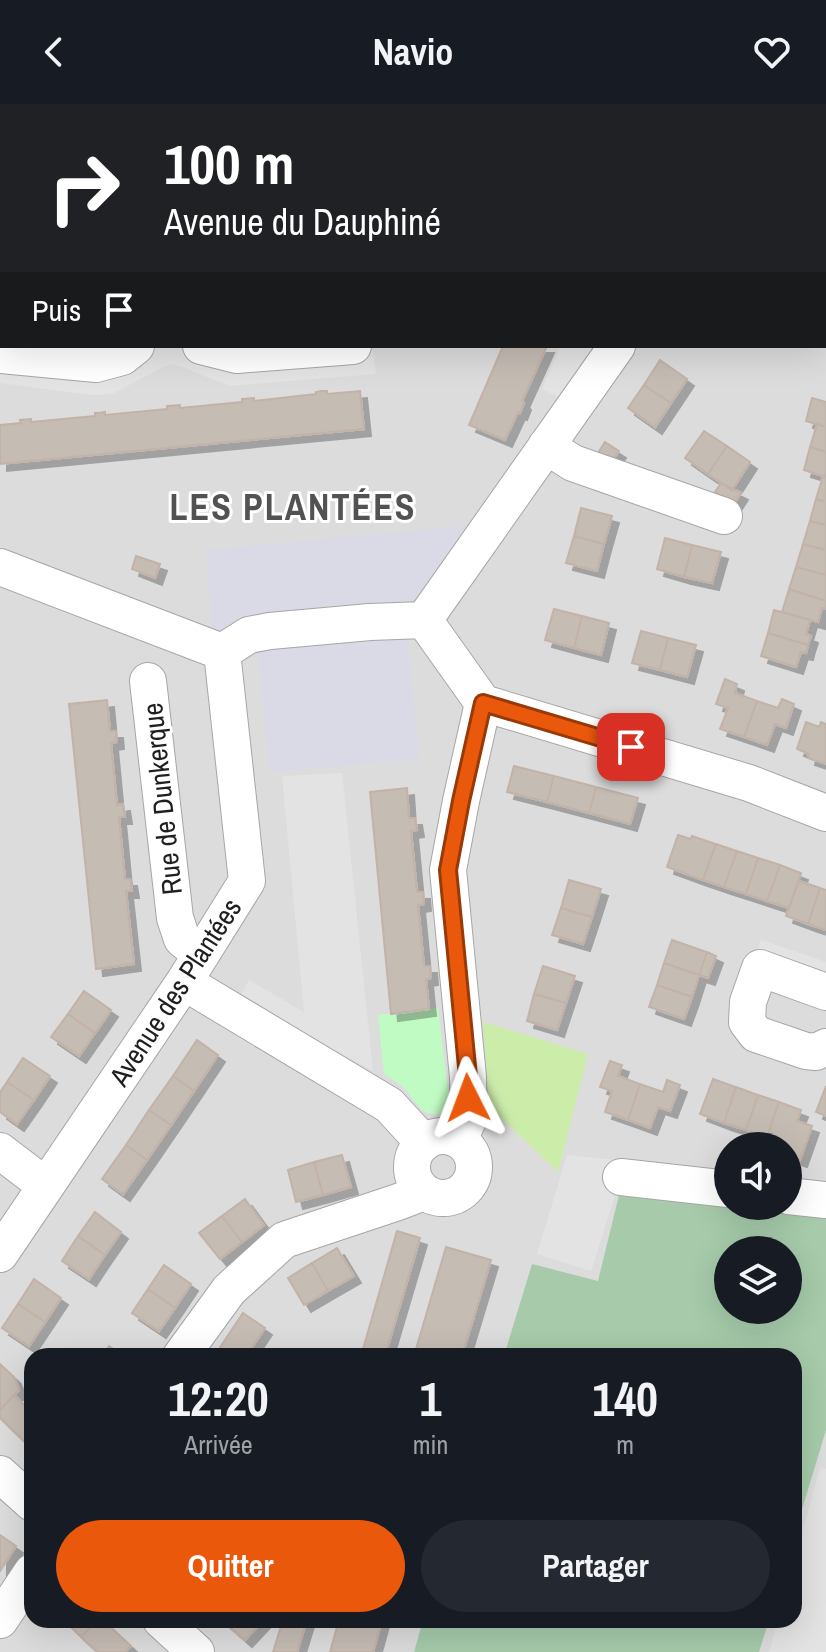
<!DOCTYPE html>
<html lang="fr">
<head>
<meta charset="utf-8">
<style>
	body { margin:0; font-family:"Archivo Narrow",sans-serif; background:#242831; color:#f1f3f6; height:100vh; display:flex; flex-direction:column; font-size:30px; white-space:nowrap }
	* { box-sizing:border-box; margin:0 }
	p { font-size:26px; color:#9ea1a6 }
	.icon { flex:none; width:44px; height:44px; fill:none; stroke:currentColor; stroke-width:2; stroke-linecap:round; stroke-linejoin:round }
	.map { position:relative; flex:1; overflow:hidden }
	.sheet { position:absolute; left:24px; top:1244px; width:778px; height:280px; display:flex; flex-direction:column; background:#171b24; border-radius:24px; box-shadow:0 8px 32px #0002 }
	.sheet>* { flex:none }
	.banner { position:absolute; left:0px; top:0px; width:826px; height:244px; box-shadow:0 8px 32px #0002; background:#202124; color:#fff; overflow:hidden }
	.fabs { position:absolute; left:714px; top:1028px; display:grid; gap:16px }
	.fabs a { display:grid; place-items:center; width:88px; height:88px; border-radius:50%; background:#171b24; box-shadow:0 8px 32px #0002; font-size:40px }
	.pin { position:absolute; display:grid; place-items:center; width:68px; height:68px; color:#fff; margin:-34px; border-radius:16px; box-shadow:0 4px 12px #0006 }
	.me { position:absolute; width:88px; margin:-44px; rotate:357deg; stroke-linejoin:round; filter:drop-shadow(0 0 6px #0008) }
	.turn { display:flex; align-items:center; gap:28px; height:168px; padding:0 32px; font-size:36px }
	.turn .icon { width:104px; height:104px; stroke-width:2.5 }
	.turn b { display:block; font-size:56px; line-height:68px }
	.then { display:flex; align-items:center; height:76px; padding:0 32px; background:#0003; gap:16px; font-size:30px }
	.eta { display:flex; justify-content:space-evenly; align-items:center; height:136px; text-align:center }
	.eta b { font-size:48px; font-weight:700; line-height:56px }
	.primary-button { display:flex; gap:16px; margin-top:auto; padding:16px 32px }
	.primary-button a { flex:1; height:92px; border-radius:48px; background:#ea580c; color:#fff; font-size:32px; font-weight:700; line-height:92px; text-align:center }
	.primary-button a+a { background:#242831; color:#f1f3f6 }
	header { display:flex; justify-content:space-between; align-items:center; height:104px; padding:0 32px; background:#171b24; font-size:36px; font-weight:700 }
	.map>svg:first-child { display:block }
</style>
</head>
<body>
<header><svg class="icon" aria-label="back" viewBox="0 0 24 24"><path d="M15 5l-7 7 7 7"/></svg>Navio<svg class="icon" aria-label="heart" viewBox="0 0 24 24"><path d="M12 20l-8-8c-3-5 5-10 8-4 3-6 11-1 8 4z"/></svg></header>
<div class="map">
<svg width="826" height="1548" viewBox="0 0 826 1548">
	<defs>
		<filter id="shadow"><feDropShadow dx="7" dy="7" stdDeviation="0" flood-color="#0004"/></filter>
	</defs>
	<rect width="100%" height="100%" fill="#f0ece5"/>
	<!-- residential -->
	<path fill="#dddcdc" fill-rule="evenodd" d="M0 0H826V1548H0ZM2 2H824V242H2ZM728 1042H788V1102H728ZM728 1146H788V1206H728ZM32 1252H794V1516H32Z"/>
	<!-- grass -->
	<path fill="#ccecaa" d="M483 918 588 950 558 1068 486 1000 488 989Z"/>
	<!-- cemetery -->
	<path fill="#a6caaa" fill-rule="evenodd" d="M620 1087 728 1102H756L826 1110V1326L794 1432V1252H504L532 1160 598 1177ZM728 1146H788V1206H728Z
		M423 1516H769L759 1548H414Z"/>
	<!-- park -->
	<path fill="#c1fbc4" d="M438 904 449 995 445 1007C425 1018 416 998 405 985 400 979 391 975 384 970L378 911Z"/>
	<!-- parking -->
	<path fill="#e3e3e3" d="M2 229V242H372L376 270 230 282 174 260 165 262 112 290 91 291 0 279V231Z
		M561 242H595L561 294 542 285Z
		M342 669 373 967 239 894 249 876 304 908 282 672Z
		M761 836 826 858V887L752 862Z
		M567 1051 626 1057 591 1167 537 1150Z
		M820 1364 826 1365V1548H769L778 1516H794V1458Z"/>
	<!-- plaza -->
	<path fill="#d9dae6" d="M473 421 420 493 411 498 212 530 206 446Z
		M391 530 408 534 419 655 270 668 257 544Z"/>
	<!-- building -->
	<path fill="#c5bcb4" stroke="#c3b2a7" stroke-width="2" filter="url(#shadow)" d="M503 242H547L522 297 524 299 520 309 518 308 505 336 469 321Z
		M660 256 687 275 671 299 644 281Z
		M644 281 671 299 655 323 628 304Z
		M321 287H327V290L360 287 364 325 0 360V321L21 319 20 316 31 315V318L95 312V309H99L105 308V311L167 305V302L180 301V304L242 298V295L254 294V297L316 290V288Z
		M812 294 826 298V323L806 317Z
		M817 320 826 323V348L810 343Z
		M704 327 727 342 708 370 685 354Z
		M605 338 619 347 609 362 595 354Z
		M727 342 750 358 732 386 708 370Z
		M810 343 826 348V373L804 366Z
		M823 372 826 373V398L816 395Z
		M721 379 741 389 733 401 715 388Z
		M816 395 826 398V421L810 417Z
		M581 404 612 412 604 440 574 432Z
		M810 417 826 421V446L803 440Z
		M574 432 604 440 597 467 566 459Z
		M665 434 692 441 684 473 657 465Z
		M803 440 826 446V471L796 463Z
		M692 441 721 448 712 479 684 473Z
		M136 452 160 460 155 474 132 465Z
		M796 463 826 471V497L789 485Z
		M789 485 826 497V505L822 504 818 518 782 508Z
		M554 505 582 512 574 544 545 536Z
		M774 506 810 516 806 530 811 532 808 541 768 529Z
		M582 512 609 519 601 551 574 544Z
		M641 527 668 534 660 566 632 559Z
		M768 529 808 541 806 549 801 548 796 563 761 552Z
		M668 534 696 541 687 573 660 566Z
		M725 575 737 580 735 589 757 597 744 633 720 625 728 604 716 600Z
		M782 595 794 600 786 624 775 620 767 641 744 633 757 597 778 604Z
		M107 596 110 627H116L117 638 111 639 117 701 123 700 125 713H119L125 775H130L132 787H126L134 860 96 865 69 600Z
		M806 618 819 623 821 618 826 620V660L808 654 809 650 797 645Z
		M514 662 554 672 547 698 507 688Z
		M554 672 596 683 589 709 547 698Z
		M596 683 638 694 630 720 589 709Z
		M407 684 409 714H415L417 726 411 727 417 788H423L424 800 418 801 424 862H430L431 874 426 875 429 905 391 910 370 688Z
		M678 731 691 735 692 732 716 740 703 776 667 763Z
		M716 740 737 747 724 783 703 776Z
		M737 747 758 754 746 790 724 783Z
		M758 754 780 761 767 797 746 790Z
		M780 761 801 769 789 804 767 797Z
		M569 776 601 785 592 813 561 804Z
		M799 777 820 784 808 820 786 812Z
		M820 784 826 786V826L808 820Z
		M561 804 592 813 583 840 552 831Z
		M672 836 707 848 699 871 664 859Z
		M707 848 716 852 708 874 699 871Z
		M664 859 699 871 692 893 657 881Z
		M543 862 575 872 566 899 534 890Z
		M657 881 692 893 684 915 649 903Z
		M84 887 111 906 95 929 68 910Z
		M534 890 566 899 557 926 527 917Z
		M68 910 95 929 79 952 51 933Z
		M197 936 218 951 194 987 173 972Z
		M23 954 50 972 34 996 7 978Z
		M610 957 622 961 618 972 640 980 628 1016 605 1008 612 987 600 983Z
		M173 972 194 987 171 1021 149 1006Z
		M713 975 736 983 724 1019 700 1010Z
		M667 976 680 981 670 1007 658 1003 650 1024 628 1016 640 980 663 988Z
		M7 978 34 996 17 1020 0 1008V988Z
		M826 982V1012L816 1008Z
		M736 983 758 991 746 1026 724 1019Z
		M758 991 779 998 767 1034 746 1026Z
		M779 998 801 1006 797 1017 812 1022 800 1056 788 1052V1042H764Z
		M149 1006 171 1021 147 1056 126 1041Z
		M126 1041 147 1056 123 1090 102 1075Z
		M342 1051 351 1083 323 1091 314 1058Z
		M314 1058 323 1091 296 1098 288 1066Z
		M245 1095 264 1121 242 1138 222 1112Z
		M95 1108 121 1128 105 1151 78 1132Z
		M222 1112 242 1138 220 1155 199 1129Z
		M397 1127 420 1134 385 1252H361Z
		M78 1132 105 1151 89 1175 62 1157Z
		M446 1143 491 1156 462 1252H414Z
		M337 1144 354 1172 328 1187 312 1159Z
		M312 1159 328 1187 304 1201 288 1174Z
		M164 1161 191 1180 175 1204 148 1185Z
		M34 1175 61 1194 45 1218 18 1200Z
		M148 1185 175 1204 159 1227 132 1209Z
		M18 1200 45 1218 29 1242 2 1224Z
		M243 1209 265 1224 246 1252H229L219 1245Z
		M109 1242 124 1252H102Z
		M0 1260 14 1273 19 1286 0 1306Z
		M14 1291 32 1309V1333L26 1339 0 1314V1306Z
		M0 1431 16 1442 0 1467Z
		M64 1516H97L81 1533Z
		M97 1516H103L131 1542 125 1548H98L81 1533Z
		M222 1516H261L263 1517 245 1536Z
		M283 1516H307L297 1548H273Z
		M339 1516H382L373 1548H330Z"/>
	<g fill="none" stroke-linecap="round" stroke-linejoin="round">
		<!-- minor casing -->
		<g stroke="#a6a6a6" stroke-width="38">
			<path id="minor" d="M128 2 129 0
				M785 2 786 0
				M824 25H826
				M0 199 2 197
				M201 242 237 251 353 242
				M0 251 96 260 122 253 136 242
				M546 342 573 359 724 412
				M0 463 222 548 249 531 270 527 370 518 424 516 483 599 749 679 826 709
				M424 516 617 242
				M148 577 175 814 182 835 201 850
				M184 878 389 1001 424 1039
				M826 888 760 864 748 898 747 918 756 930 806 947 816 948 826 943
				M412 1063a31 31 0 1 1 62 0a31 31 0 1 1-62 0Z
				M459 1036 469 1014 468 973 448 766 461 697 483 599
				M0 1047 46 1082
				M621 1073 728 1085
				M788 1092 826 1096
				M0 1150 184 878 247 777 222 548
				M181 1252 229 1186 284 1136 398 1098 424 1088
				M0 1370 32 1399
				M0 1516 32 1468
				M161 1516 196 1548"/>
		</g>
		<!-- minor -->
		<use href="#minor" stroke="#fff" stroke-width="36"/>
	</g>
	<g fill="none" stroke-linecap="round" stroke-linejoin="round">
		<!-- route casing -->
		<g stroke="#983908" stroke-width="20">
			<path id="route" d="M468 994V973L448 766 461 697 483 599 631 643"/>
		</g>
		<!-- route -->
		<use href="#route" stroke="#ea580c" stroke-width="14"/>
	</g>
	<g text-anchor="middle" stroke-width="6" stroke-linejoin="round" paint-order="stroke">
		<!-- street labels -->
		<g font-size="28" fill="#1f1f1f" stroke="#fff">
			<text transform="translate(162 695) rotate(-96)" y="10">Rue de Dunkerque</text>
			<text transform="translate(175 888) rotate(-57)" y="10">Avenue des Plantées</text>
		</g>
		<!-- district labels -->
		<g font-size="36" font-weight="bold" letter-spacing="2" fill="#525252" stroke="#fff">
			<text x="293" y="416">LES PLANTÉES</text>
		</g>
	</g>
</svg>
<div class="fabs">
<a><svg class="icon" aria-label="sound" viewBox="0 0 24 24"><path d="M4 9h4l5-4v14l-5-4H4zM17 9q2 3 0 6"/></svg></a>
<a><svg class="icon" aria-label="layers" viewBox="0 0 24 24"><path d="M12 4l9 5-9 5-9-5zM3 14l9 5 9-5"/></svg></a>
</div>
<div class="pin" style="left:631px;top:643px;background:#d93025"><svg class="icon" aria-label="arrive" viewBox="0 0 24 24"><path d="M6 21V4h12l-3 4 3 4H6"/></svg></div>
<svg class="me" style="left:468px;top:994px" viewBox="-20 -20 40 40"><path d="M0-17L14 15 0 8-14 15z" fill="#ea580c" stroke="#fff" stroke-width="4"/></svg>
<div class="banner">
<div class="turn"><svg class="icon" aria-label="right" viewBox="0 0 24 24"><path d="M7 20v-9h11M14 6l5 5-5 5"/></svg><div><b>100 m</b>Avenue du Dauphiné</div></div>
<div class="then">Puis<svg class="icon" aria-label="arrive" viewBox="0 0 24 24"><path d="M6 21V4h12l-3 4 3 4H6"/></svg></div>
</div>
<section class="sheet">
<div class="eta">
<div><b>12:20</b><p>Arrivée</p></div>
<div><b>1</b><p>min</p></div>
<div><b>140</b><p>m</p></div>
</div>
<div class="primary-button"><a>Quitter</a><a>Partager</a></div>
</section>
</div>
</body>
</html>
